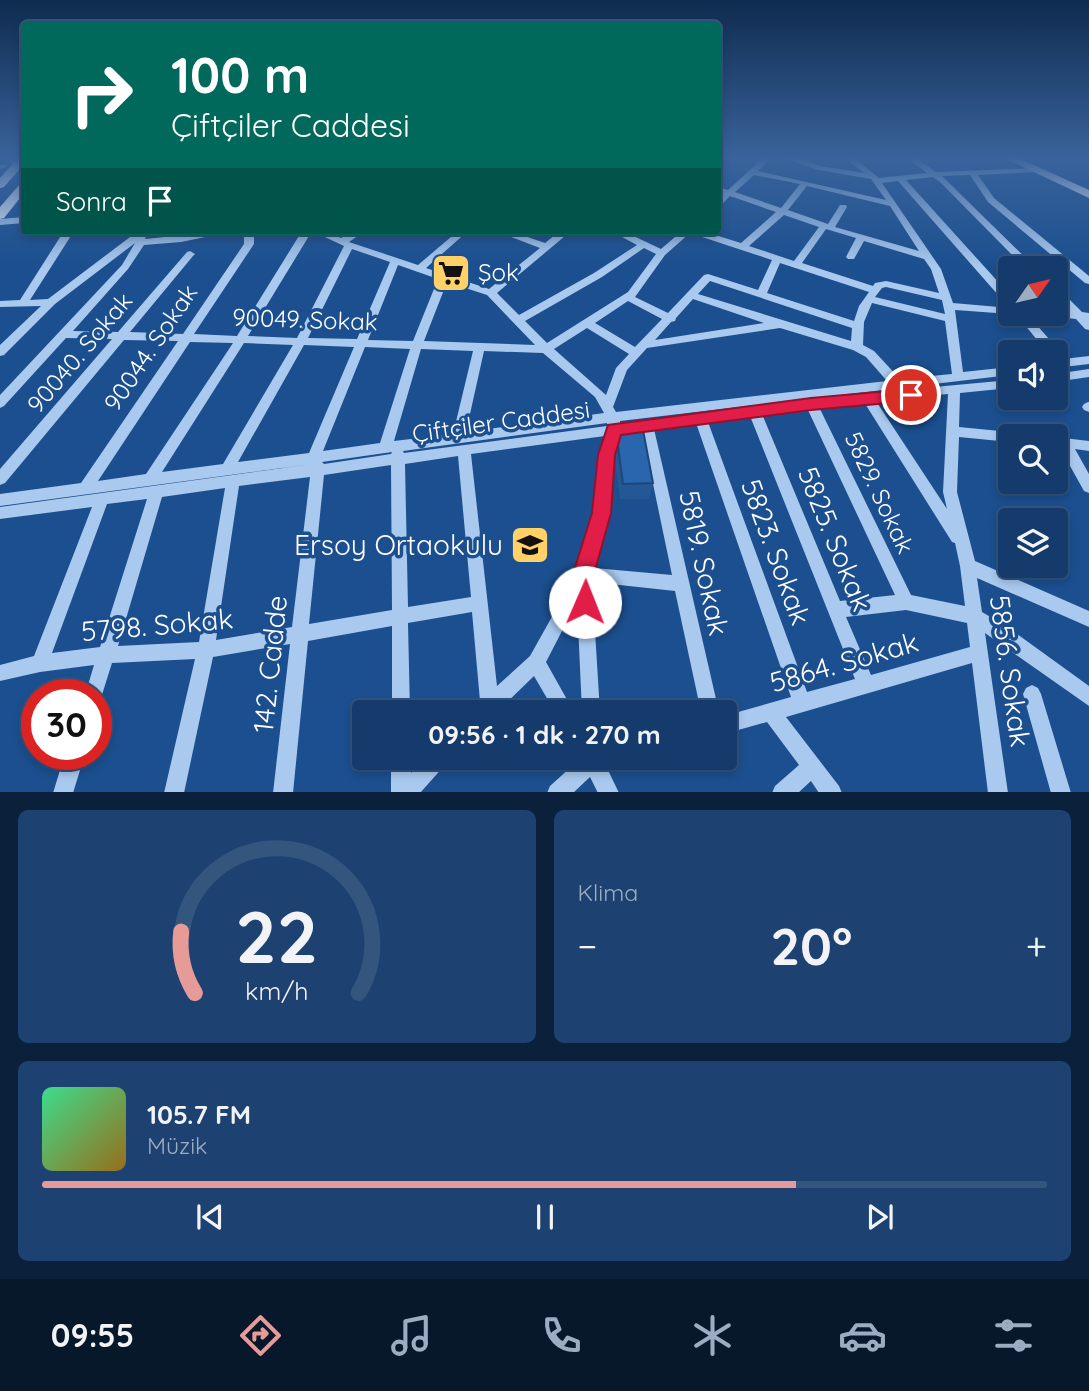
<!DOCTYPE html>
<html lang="tr">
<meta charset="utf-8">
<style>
body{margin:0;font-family:Quicksand,sans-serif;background:#1d4271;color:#f1f3f6;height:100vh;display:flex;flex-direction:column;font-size:26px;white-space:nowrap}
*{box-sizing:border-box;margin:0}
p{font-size:23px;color:#9dadc1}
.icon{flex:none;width:38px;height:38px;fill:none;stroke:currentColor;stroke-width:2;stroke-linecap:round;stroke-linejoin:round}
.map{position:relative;height:792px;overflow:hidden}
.details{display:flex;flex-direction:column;gap:18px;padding:18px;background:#0b203b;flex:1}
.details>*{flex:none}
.guide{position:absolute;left:21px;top:21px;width:700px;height:214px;border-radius:7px;box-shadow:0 4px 10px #0003,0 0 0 2px #33557e;background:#00695c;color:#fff;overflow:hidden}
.needle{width:46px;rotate:56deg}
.tools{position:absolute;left:998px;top:256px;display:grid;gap:14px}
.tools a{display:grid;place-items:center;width:70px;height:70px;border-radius:7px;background:#143b6b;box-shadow:0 4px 10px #0003,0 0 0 2px #33557e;font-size:35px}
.speed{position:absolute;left:21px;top:679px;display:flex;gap:14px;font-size:35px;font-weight:700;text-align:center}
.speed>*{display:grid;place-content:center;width:91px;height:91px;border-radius:50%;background:#143b6b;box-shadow:0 4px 10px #0003,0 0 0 2px #33557e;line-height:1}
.speed .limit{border:10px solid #d22;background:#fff;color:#111}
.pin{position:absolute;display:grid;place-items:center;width:60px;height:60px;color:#fff;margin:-30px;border:4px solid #fff;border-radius:50%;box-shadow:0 2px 7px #0007}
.me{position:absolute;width:77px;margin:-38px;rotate:1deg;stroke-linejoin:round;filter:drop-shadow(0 0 5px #0008)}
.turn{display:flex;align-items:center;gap:24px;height:147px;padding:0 35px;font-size:32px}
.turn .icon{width:91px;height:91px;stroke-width:2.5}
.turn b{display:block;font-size:49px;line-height:60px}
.then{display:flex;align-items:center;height:66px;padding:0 35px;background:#0003;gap:14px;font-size:26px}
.big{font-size:52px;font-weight:700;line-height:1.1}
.details .card{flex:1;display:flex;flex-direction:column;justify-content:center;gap:10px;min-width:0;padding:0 24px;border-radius:10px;background:#1d4271}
.details .dial{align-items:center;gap:0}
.dial svg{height:182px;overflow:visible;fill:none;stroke:#33557e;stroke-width:7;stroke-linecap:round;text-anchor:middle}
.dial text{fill:#f1f3f6;stroke:none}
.song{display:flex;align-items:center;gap:21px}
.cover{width:84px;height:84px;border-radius:10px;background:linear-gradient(135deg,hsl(150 70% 55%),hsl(40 70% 35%))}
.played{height:7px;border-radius:4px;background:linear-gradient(90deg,#e69b98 75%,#33557e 75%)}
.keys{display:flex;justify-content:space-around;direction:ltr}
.heat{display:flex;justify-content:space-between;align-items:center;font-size:38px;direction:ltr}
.details .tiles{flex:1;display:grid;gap:18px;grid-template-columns:1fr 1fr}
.card:last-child{grid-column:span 2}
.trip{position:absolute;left:352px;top:700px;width:385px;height:70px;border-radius:7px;background:#143b6b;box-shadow:0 4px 10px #0003,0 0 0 2px #33557e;font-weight:700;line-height:70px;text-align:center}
.dock{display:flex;height:112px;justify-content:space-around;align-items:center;background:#08182b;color:#9dadc1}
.dock .icon{width:49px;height:49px}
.dock .current{color:#e69b98}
.dock b{font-size:32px;color:#f1f3f6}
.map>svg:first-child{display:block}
</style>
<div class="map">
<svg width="1089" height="793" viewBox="0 0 1089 793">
<rect width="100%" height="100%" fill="#1b4f8f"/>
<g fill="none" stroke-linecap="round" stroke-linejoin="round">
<g fill="#a9c9ee" fill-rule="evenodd">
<path d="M764 157H772L758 171 886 200 871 179 819 170 779 157H791L820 166 864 173 844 157H853L879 178 927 173 906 157H915L936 172 1039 168V172H1036L978 175 994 198 1089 276V284L1085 283 988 202 970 175 942 176 1036 268H1025L941 183 933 177 906 180 1010 295V305L1006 304 898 181 882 183 941 269 953 303 1010 308V313H1014L1010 314 955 310 963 372 1010 367V375L815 398 1010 380V388L960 393 959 427 1010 432 1016 436H1010V442L959 437 957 492 975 561 1089 611V627L977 578 982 612 1006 626 1089 686V706L985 633 1008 793H988L972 663 786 717 839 786 842 793H819L811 781 798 793H772L775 786 799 765 767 722 724 734V716L791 697 696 423 654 429 719 712H701L675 591 592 582 600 712H582L577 602 546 662 574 712H555L534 676 497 712H473L476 706 480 701 472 612 408 623 410 712H392V626L308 641 293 793H273L290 644 213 657 184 793H164L195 659 112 663 100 701 96 703V695H85L94 665 40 672 0 681V665L34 656 92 507 0 519V507L312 464 0 506V494L81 483 178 341 124 340 5 483 0 485V469L112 339 66 338 4 406 0 408V395L122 265 135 243 55 304 4 355 0 356V345L41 306 0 307V301L20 300 64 231H74L30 300 48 299 138 231H148L145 239C172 237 198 231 225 231L220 234 181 242 144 245 128 269 73 331 118 332 187 252 190 251 195 254 193 256 130 332 183 334 244 244V231H254V244L194 334 237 336 302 231H324L341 238 354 231H365L349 242 418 265 458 231H468L426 268 489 289 540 248 496 231H510L545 243 560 231H571L497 293 519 315 594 273 637 245 611 231H623L661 249 682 231H702L741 243 776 212 730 196 721 205H718V199L723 194 718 192V187L728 190ZM754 175 800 184 781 208 735 192ZM807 186 890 206 919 251 835 227 847 207 846 205H840L828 224 788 210ZM784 215 819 227 794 261 749 246ZM826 229 856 238 846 257 848 259H854L864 241 924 259 931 269 939 293 886 281 875 283 873 286 802 263ZM312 231 344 246 297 338 248 336ZM690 233 772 260 758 290 708 274 704 275 668 313 635 297 665 255ZM644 248 656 254 628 292 547 343 525 321 602 277ZM352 249 390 262 357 339 308 338ZM780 263 869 292 859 306 854 321 767 293ZM398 265 438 279 413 341 368 340ZM710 281 852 328 851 341 698 294ZM447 282 487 295 535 345 424 341ZM886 287 942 300 945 314 875 297 882 288ZM693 299 764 323 655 340 671 322 675 321 676 318ZM628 301 662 319 635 347 595 323ZM872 303 945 321 952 374 900 379 874 351 863 345 864 322ZM587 328 629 354 616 368 606 395 554 349ZM780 328 853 350 866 357 887 381 616 412 613 407 627 370 647 348ZM190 342 233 343 146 474 98 481ZM244 343 293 345 223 464 162 472ZM304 345 354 347 309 453 238 462ZM365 347 410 349 380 443 323 451ZM421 349 473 351 453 434 394 441ZM484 351 543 353 595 397 604 413 466 432ZM948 394 943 492 947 509 876 401ZM806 399 620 424V421ZM864 402 952 542 955 543 960 566 965 606 911 595 819 407ZM807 408 895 595 840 601 762 414ZM750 416 855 679 807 692 708 422ZM607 423V426L404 453 403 451ZM642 431 672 575 594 568 609 513 613 455 619 434ZM605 436 599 455 595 513 577 572 530 656 497 686 471 454ZM392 452 391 454 324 464 322 462ZM458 456 471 597 408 607 405 464ZM391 465 392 610 309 624 324 475ZM310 477 292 627 216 640 239 486ZM225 488 199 642 118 646 162 497ZM147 499 100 647 52 653 107 504ZM906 610 967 623 970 647 871 675 846 617Z"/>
<polygon points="0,165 6,165 7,167 0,169"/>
<polygon points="24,217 24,223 0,225 0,219"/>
<polygon points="1055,288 1059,289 1082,312 1089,313 1089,330 1085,329 1076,319 1036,315 1035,313 1055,313 1055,311 1069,311 1055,297"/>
<polygon points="1015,313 1026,313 1058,349 1060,352 1058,355 1055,356 1055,352 1047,352"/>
<polygon points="1089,356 1089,364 1055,368 1055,360"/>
<polygon points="1089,369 1089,377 1055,382 1055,374"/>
<polygon points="1088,402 1089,402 1089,412 1084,410 1082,407 1084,404"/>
<polygon points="1055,437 1089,441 1089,451 1075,449 1089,474 1089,493 1084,491 1060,448 1055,447"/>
<polygon points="1032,685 1038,688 1041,694 1071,793 1051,793 1023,694 1026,688"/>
<polygon points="65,754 85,754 73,793 53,793"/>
<polygon points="391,758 411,758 411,773 425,758 448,758 445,765 420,793 391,793"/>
<polygon points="581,758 619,758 616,765 607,768 619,793 598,793 590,777 573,793 547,793 550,786"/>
</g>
<g fill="#f0f6ff" fill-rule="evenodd">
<polygon points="19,157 24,157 24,164 4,187 0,188 0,178"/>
<polygon points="1002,157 1016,157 1089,190 1089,198"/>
<polygon points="24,182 24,193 4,218 0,219 0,207 20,184"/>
</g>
</g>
<polygon fill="#245895" points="616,431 653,483 649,499 620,499 613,447"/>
<polygon fill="#2a66ad" stroke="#1d4779" stroke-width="2" points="643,430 653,483 623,484 616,431"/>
<linearGradient id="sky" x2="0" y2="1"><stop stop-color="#0f2b4f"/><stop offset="0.59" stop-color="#39639b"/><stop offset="1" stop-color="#39639b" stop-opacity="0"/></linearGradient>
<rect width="1089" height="268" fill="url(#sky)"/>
<polygon fill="#e11d48" stroke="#92132f" stroke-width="2" points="911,389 919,395 911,401 811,410 621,435 615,455 611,513 594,574 596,602 592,609 585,612 578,609 574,602 573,574 592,513 598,455 608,425 811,398"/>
<defs>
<g id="supermarket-square" transform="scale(2.0125)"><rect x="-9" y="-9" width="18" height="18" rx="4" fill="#ffd166" stroke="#1b4f8f"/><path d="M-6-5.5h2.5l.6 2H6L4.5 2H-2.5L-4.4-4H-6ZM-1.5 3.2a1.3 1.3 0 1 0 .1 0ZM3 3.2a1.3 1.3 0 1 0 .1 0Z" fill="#111"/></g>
<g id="school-square" transform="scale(2.0125)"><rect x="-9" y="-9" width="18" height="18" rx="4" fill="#ffd166" stroke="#1b4f8f"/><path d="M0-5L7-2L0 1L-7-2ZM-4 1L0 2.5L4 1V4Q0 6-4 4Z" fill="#111"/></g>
</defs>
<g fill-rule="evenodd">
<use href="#supermarket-square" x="451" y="273"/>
<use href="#school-square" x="530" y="545"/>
</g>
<g text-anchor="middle" stroke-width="7" stroke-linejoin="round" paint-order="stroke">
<g font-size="24" fill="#fff" stroke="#1b4f8f" text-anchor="start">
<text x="478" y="281">Şok</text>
</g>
<g font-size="24" fill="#fff" stroke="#1b4f8f">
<text transform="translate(305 320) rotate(2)" y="8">90049. Sokak</text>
<text transform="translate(151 348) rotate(-56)" y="8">90044. Sokak</text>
<text transform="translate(80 353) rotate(-50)" y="8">90040. Sokak</text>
<text transform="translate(501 422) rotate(-8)" y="8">Çiftçiler Caddesi</text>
<text transform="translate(879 493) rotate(65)" y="8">5829. Sokak</text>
</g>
<g font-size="28" fill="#fff" stroke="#1b4f8f">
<text transform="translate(835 539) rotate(68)" y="10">5825. Sokak</text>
<text transform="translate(776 552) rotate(70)" y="10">5823. Sokak</text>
<text transform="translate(704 563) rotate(78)" y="10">5819. Sokak</text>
<text transform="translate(157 625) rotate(-5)" y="10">5798. Sokak</text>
<text transform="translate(844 662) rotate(-16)" y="10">5864. Sokak</text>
<text transform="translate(270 664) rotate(-84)" y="10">142. Cadde</text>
<text transform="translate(1010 671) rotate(82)" y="10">5856. Sokak</text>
</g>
<g font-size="28" fill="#fff" stroke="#1b4f8f" text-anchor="end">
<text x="503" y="555">Ersoy Ortaokulu</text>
</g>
</g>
</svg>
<div class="tools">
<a><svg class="needle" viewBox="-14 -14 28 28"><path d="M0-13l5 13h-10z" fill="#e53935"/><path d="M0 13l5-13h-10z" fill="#9dadc1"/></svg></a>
<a><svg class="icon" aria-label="sound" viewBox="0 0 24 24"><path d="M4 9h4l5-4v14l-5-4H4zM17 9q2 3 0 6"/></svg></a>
<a><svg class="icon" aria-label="search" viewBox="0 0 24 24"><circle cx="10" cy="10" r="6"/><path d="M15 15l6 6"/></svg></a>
<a><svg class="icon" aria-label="layers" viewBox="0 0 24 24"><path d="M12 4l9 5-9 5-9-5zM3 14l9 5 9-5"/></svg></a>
</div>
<div class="speed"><div class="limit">30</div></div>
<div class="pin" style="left:911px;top:395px;background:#d93025"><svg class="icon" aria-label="arrive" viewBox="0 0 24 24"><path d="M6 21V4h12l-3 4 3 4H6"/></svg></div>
<svg class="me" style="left:585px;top:602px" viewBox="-20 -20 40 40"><circle r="19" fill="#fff"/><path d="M0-13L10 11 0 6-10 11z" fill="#e11d48"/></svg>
<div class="trip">09:56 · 1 dk · 270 m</div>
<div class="guide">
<div class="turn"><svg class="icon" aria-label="right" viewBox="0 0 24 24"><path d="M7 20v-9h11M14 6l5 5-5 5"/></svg><div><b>100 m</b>Çiftçiler Caddesi</div></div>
<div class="then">Sonra<svg class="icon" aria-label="arrive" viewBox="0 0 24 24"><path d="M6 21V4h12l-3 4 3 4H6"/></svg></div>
</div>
</div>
<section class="details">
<div class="tiles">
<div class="card dial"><svg viewBox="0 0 100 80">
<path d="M14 69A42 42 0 1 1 86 69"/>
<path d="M14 69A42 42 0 0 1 8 42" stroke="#e69b98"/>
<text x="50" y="56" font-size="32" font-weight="700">22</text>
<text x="50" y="72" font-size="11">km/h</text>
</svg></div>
<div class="card"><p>Klima</p>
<div class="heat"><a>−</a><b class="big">20°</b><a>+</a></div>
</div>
<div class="card">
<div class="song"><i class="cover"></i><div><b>105.7 FM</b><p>Müzik</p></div></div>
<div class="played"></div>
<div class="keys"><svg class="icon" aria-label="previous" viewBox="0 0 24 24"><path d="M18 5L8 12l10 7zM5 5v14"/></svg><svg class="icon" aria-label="pause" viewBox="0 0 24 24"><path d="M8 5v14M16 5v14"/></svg><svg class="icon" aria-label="next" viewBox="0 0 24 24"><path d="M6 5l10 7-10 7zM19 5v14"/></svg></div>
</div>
</div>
</section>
<nav class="dock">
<b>09:55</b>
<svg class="icon current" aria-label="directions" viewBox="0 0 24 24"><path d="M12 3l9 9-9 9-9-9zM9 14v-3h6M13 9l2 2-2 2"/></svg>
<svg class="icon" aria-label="music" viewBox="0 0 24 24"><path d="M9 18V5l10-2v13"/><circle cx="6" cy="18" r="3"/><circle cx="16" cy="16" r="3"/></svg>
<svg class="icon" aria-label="phone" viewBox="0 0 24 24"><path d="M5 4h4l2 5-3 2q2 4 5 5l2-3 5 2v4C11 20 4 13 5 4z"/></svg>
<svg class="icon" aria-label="climate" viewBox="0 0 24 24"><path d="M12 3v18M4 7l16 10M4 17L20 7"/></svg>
<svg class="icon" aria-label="car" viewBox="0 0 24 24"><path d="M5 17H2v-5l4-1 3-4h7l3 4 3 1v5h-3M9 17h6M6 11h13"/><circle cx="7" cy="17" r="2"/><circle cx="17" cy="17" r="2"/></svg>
<svg class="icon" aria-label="filters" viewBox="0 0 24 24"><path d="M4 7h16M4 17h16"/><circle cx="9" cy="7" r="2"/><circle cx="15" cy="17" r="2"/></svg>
</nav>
